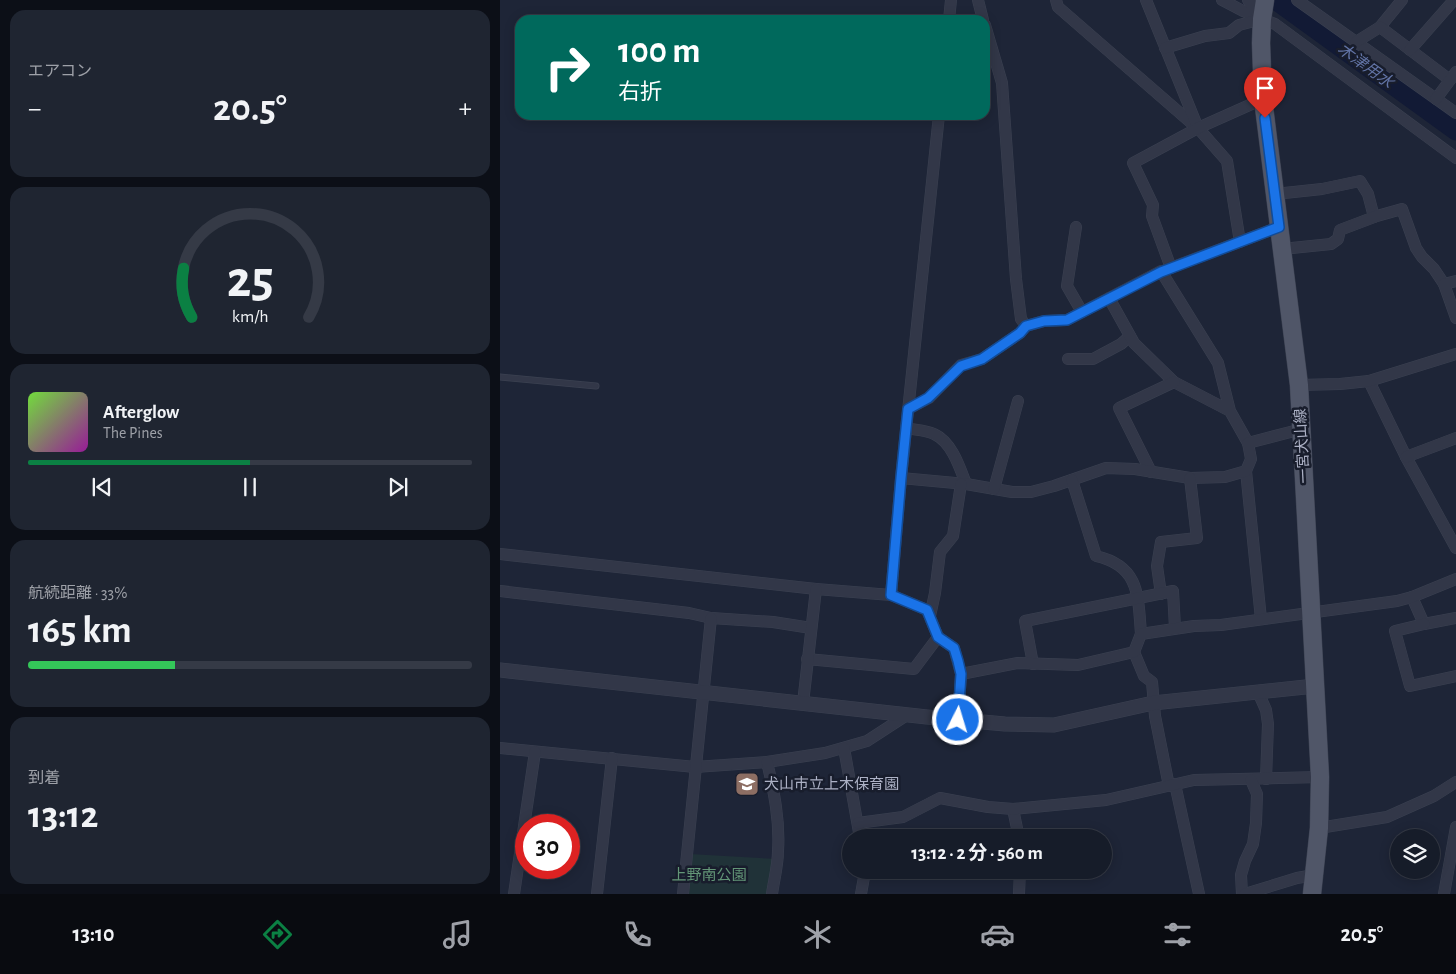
<!DOCTYPE html>
<html lang="ja">
<meta charset="utf-8">
<style>
body{margin:0;font-family:"Alegreya Sans","Noto Sans JP",sans-serif;background:#1f2531;color:#f1f3f6;height:100vh;display:flex;flex-direction:column;font-size:19px;white-space:nowrap}
*{box-sizing:border-box;margin:0}
p{font-size:16px;color:#9ea1a8}
.icon{flex:none;width:28px;height:28px;fill:none;stroke:currentColor;stroke-width:2;stroke-linecap:round;stroke-linejoin:round}
.map{position:relative;flex:1;overflow:hidden}
.drawer{display:flex;flex-direction:column;gap:10px;padding:10px;background:#0c0f17;width:500px}
.drawer>*{flex:none}
.guide{position:absolute;left:15px;top:15px;width:475px;height:105px;border-radius:15px;box-shadow:0 2px 12px #0003,0 0 0 1px #353a46;background:#00695c;color:#fff;overflow:hidden}
.tools{position:absolute;left:890px;top:829px;display:grid;gap:10px}
.tools a{display:grid;place-items:center;width:50px;height:50px;border-radius:50%;background:#161c29;box-shadow:0 2px 12px #0003,0 0 0 1px #353a46;font-size:25px}
.speed{position:absolute;left:15px;top:814px;display:flex;gap:10px;font-size:25px;font-weight:700;text-align:center}
.speed>*{display:grid;place-content:center;width:65px;height:65px;border-radius:50%;background:#161c29;box-shadow:0 2px 12px #0003,0 0 0 1px #353a46;line-height:1}
.speed .limit{border:8px solid #d22;background:#fff;color:#111}
.pin{position:absolute;display:grid;place-items:center;width:42px;height:42px;color:#fff;margin:-51px -21px;border-radius:50% 50% 50% 0;rotate:-45deg;box-shadow:0 0 5px #0007}
.pin .icon{rotate:45deg}
.me{position:absolute;width:55px;margin:-28px;rotate:5deg;stroke-linejoin:round;filter:drop-shadow(0 0 4px #0008)}
.turn{display:flex;align-items:center;gap:18px;height:105px;padding:0 20px;font-size:22px}
.turn .icon{width:65px;height:65px;stroke-width:2.5}
.turn b{display:block;font-size:35px;line-height:42px}
.big{font-size:38px;font-weight:700;line-height:1.1}
.drawer .card{flex:1;display:flex;flex-direction:column;justify-content:center;gap:8px;min-width:0;padding:0 18px;border-radius:15px;background:#1f2531}
.drawer .dial{align-items:center;gap:0}
.dial svg{height:130px;overflow:visible;fill:none;stroke:#353a46;stroke-width:7;stroke-linecap:round;text-anchor:middle}
.dial text{fill:#f1f3f6;stroke:none}
.song{display:flex;align-items:center;gap:15px}
.cover{width:60px;height:60px;border-radius:8px;background:linear-gradient(135deg,hsl(100 70% 55%),hsl(300 70% 35%))}
.played{height:5px;border-radius:2px;background:linear-gradient(90deg,#0b8043 50%,#353a46 50%)}
.keys{display:flex;justify-content:space-around;direction:ltr}
.heat{display:flex;justify-content:space-between;align-items:center;font-size:28px;direction:ltr}
.charge{height:8px;border-radius:4px;background:linear-gradient(90deg,#34c759 33%,#353a46 0)}
.trip{position:absolute;left:342px;top:829px;width:270px;height:50px;border-radius:25px;background:#161c29;box-shadow:0 2px 12px #0003,0 0 0 1px #353a46;font-weight:700;line-height:50px;text-align:center}
.tab-bar{display:flex;height:80px;justify-content:space-around;align-items:center;background:#090b10;color:#9ea1a8}
.tab-bar .icon{width:35px;height:35px}
.tab-bar .active{color:#0b8043}
.tab-bar b{font-size:22px;color:#f1f3f6}
main{display:flex;flex:1;min-height:0}
.map>svg:first-child{display:block}
</style>
<main>
<section class="drawer">
<div class="card"><p>エアコン</p>
<div class="heat"><a>−</a><b class="big">20.5°</b><a>+</a></div>
</div>
<div class="card dial"><svg viewBox="0 0 100 80">
<path d="M14 69A42 42 0 1 1 86 69"/>
<path d="M14 69A42 42 0 0 1 9 39" stroke="#0b8043"/>
<text x="50" y="56" font-size="32" font-weight="700">25</text>
<text x="50" y="72" font-size="11">km/h</text>
</svg></div>
<div class="card">
<div class="song"><i class="cover"></i><div><b>Afterglow</b><p>The Pines</p></div></div>
<div class="played"></div>
<div class="keys"><svg class="icon" aria-label="previous" viewBox="0 0 24 24"><path d="M18 5L8 12l10 7zM5 5v14"/></svg><svg class="icon" aria-label="pause" viewBox="0 0 24 24"><path d="M8 5v14M16 5v14"/></svg><svg class="icon" aria-label="next" viewBox="0 0 24 24"><path d="M6 5l10 7-10 7zM19 5v14"/></svg></div>
</div>
<div class="card"><p>航続距離 · 33%</p><b class="big">165 km</b><div class="charge"></div></div>
<div class="card"><p>到着</p><b class="big">13:12</b></div>
</section>
<div class="map">
<svg width="956" height="894" viewBox="0 0 956 894">
<rect width="100%" height="100%" fill="#1e2537"/>
<polygon fill="#203238" points="190,854 276,859 267,894 188,894"/>
<g fill="none" stroke-linecap="round" stroke-linejoin="round">
<polyline stroke="#121a35" stroke-width="19" points="775,0 956,131"/>
<g stroke="#3b4151" stroke-width="7">
<polyline id="service" points="0,377 96,386"/>
</g>
<g stroke="#3b4151" stroke-width="12">
<g id="minor">
<polyline points="478,0 483,20"/>
<polyline points="556,0 558,7 696,127"/>
<polyline points="646,0 698,128 727,161 740,242"/>
<polyline points="722,0 743,11 775,24 956,158"/>
<polyline points="748,0 761,18"/>
<polyline points="797,0 956,113"/>
<polyline points="449,20 451,0"/>
<polyline points="485,25 502,83 516,279 521,319 526,326"/>
<polyline points="880,27 902,0"/>
<polyline points="856,42 880,27 950,80"/>
<polyline points="665,48 705,36 729,33 739,25 762,19"/>
<polyline points="910,50 954,0"/>
<polyline points="936,99 956,72"/>
<polyline points="775,194 822,189 860,181 868,194 874,217"/>
<polyline points="576,227 567,286 582,312"/>
<polyline points="782,249 831,244 838,239 840,230 877,216 902,209 916,248 922,257 934,269 944,284"/>
<polyline points="671,268 652,216 653,205 633,163 698,128 763,99"/>
<polyline points="665,270 779,227"/>
<polyline points="956,281 944,284 956,318"/>
<polyline points="568,359 593,359 621,344 630,336"/>
<polyline points="869,381 906,457 956,548"/>
<polyline points="799,385 840,384 869,381 956,354"/>
<polyline points="408,409 429,398 461,365 482,359 520,333 526,326 544,321 567,320 609,298"/>
<polyline points="730,411 718,363 661,271 609,298 634,343 674,382 730,411 748,443"/>
<path d="M406 428C415 430 426 430 434 434 452 442 460 468 466 484"/>
<polyline points="906,457 956,438"/>
<polyline points="746,471 761,619"/>
<polyline points="651,472 619,408 674,382"/>
<polyline points="401,478 466,484 512,492 531,492 554,486 606,468 635,469 690,478 725,477 746,471 751,459 748,443 802,429"/>
<path d="M572 480 596 556C640 566 638 596 641 634"/>
<polyline points="494,489 518,401"/>
<polyline points="0,554 316,589 391,595 427,610 438,637 454,648 461,674 458,720"/>
<polyline points="0,591 189,613 211,618 273,622 311,628"/>
<polyline points="661,594 657,566 661,542 697,538 690,478"/>
<polyline points="391,595 401,478 439,115"/>
<polyline points="912,597 924,624 956,618"/>
<polyline points="430,616 435,593 440,552 453,536 461,484"/>
<polyline points="924,624 895,631 910,686 956,676"/>
<polyline points="634,652 644,676 652,682 655,716 669,786"/>
<polyline points="307,659 414,669 438,637"/>
<polyline points="533,664 525,621 673,591 675,628"/>
<polyline points="461,674 518,663 578,665 634,652 641,634 694,626 721,625 897,601 912,597 956,579"/>
<polyline points="758,692 766,710 768,724 766,779"/>
<polyline points="303,703 316,589"/>
<polyline points="0,748 195,767 267,762 325,753 367,741 407,715"/>
<polyline points="344,748 360,838"/>
<path d="M267 762C274 791 280 821 278 851 278 865 274 880 272 894"/>
<polyline points="675,784 699,894"/>
<polyline points="513,809 519,838"/>
<polyline points="358,823 403,817 440,798 488,807 513,809 606,800 694,780 820,777"/>
<polyline points="819,828 887,817 934,796 956,782"/>
<polyline points="14,894 35,752"/>
<polyline points="97,894 112,758"/>
<polyline points="183,894 211,618"/>
<polyline points="361,894 364,877 364,870"/>
<polyline points="519,894 520,870"/>
<polyline points="742,894 741,875 745,861 753,844 756,823 757,794 751,780"/>
<polyline points="745,894 797,878 814,875"/>
<polyline points="944,894 956,827"/>
</g>
</g>
<g stroke="#3b4151" stroke-width="15">
<polyline id="tertiary" points="0,670 427,717 505,724 554,725 653,703 815,686"/>
</g>
<g stroke="#3b4151" stroke-width="19">
<polyline id="primary" points="765,0 762,19 761,43 763,99 799,385 820,777 819,828 812,894"/>
</g>
<use href="#service" stroke="#323748" stroke-width="5.5"/>
<use href="#minor" stroke="#323748" stroke-width="11"/>
<use href="#tertiary" stroke="#323748" stroke-width="14"/>
<use href="#primary" stroke="#505668" stroke-width="18"/>
</g>
<g fill="none" stroke-linecap="round" stroke-linejoin="round">
<g stroke="#114b97" stroke-width="12">
<polyline id="route" points="458,720 461,674 458,661 454,648 438,637 427,610 391,595 401,478 408,409 428,398 461,366 482,359 520,333 526,326 544,321 567,320 661,272 779,227 765,118"/>
</g>
<use href="#route" stroke="#1a73e8" stroke-width="9"/>
</g>
<defs>
<g id="school-square" transform="scale(1.25)"><rect x="-9" y="-9" width="18" height="18" rx="4" fill="#8d6e63" stroke="#181d2c"/><path d="M0-5L7-2L0 1L-7-2ZM-4 1L0 2.5L4 1V4Q0 6-4 4Z" fill="#fff"/></g>
</defs>
<g fill-rule="evenodd">
<use href="#school-square" x="247" y="784"/>
</g>
<g text-anchor="middle" stroke-width="5" stroke-linejoin="round" paint-order="stroke">
<g font-size="15" fill="#acb1c5" stroke="#181d2c">
<text transform="translate(802 446) rotate(-93)" y="5">一宮犬山線</text>
</g>
<g font-size="15" fill="#acb1c5" stroke="#181d2c" text-anchor="start">
<text x="264" y="789">犬山市立上木保育園</text>
</g>
<g font-size="15" fill="#639677" stroke="#181d2c">
<text x="209" y="880">上野南公園</text>
</g>
<g font-size="16" font-style="italic" fill="#6274a6" stroke="#181d2c">
<text transform="translate(866 65) rotate(36)" y="6">木津用水</text>
</g>
</g>
</svg>
<div class="tools">
<a><svg class="icon" aria-label="layers" viewBox="0 0 24 24"><path d="M12 4l9 5-9 5-9-5zM3 14l9 5 9-5"/></svg></a>
</div>
<div class="speed"><div class="limit">30</div></div>
<div class="pin" style="left:765px;top:118px;background:#d93025"><svg class="icon" aria-label="arrive" viewBox="0 0 24 24"><path d="M6 21V4h12l-3 4 3 4H6"/></svg></div>
<svg class="me" style="left:458px;top:720px" viewBox="-20 -20 40 40"><circle r="17" fill="#1a73e8" stroke="#fff" stroke-width="3"/><path d="M0-11L8 9 0 5-8 9z" fill="#fff"/></svg>
<div class="trip">13:12 · 2 分 · 560 m</div>
<div class="guide">
<div class="turn"><svg class="icon" aria-label="right" viewBox="0 0 24 24"><path d="M7 20v-9h11M14 6l5 5-5 5"/></svg><div><b>100 m</b>右折</div></div>
</div>
</div>
</main>
<nav class="tab-bar">
<b>13:10</b>
<svg class="icon active" aria-label="directions" viewBox="0 0 24 24"><path d="M12 3l9 9-9 9-9-9zM9 14v-3h6M13 9l2 2-2 2"/></svg>
<svg class="icon" aria-label="music" viewBox="0 0 24 24"><path d="M9 18V5l10-2v13"/><circle cx="6" cy="18" r="3"/><circle cx="16" cy="16" r="3"/></svg>
<svg class="icon" aria-label="phone" viewBox="0 0 24 24"><path d="M5 4h4l2 5-3 2q2 4 5 5l2-3 5 2v4C11 20 4 13 5 4z"/></svg>
<svg class="icon" aria-label="climate" viewBox="0 0 24 24"><path d="M12 3v18M4 7l16 10M4 17L20 7"/></svg>
<svg class="icon" aria-label="car" viewBox="0 0 24 24"><path d="M5 17H2v-5l4-1 3-4h7l3 4 3 1v5h-3M9 17h6M6 11h13"/><circle cx="7" cy="17" r="2"/><circle cx="17" cy="17" r="2"/></svg>
<svg class="icon" aria-label="filters" viewBox="0 0 24 24"><path d="M4 7h16M4 17h16"/><circle cx="9" cy="7" r="2"/><circle cx="15" cy="17" r="2"/></svg>
<b>20.5°</b>
</nav>
